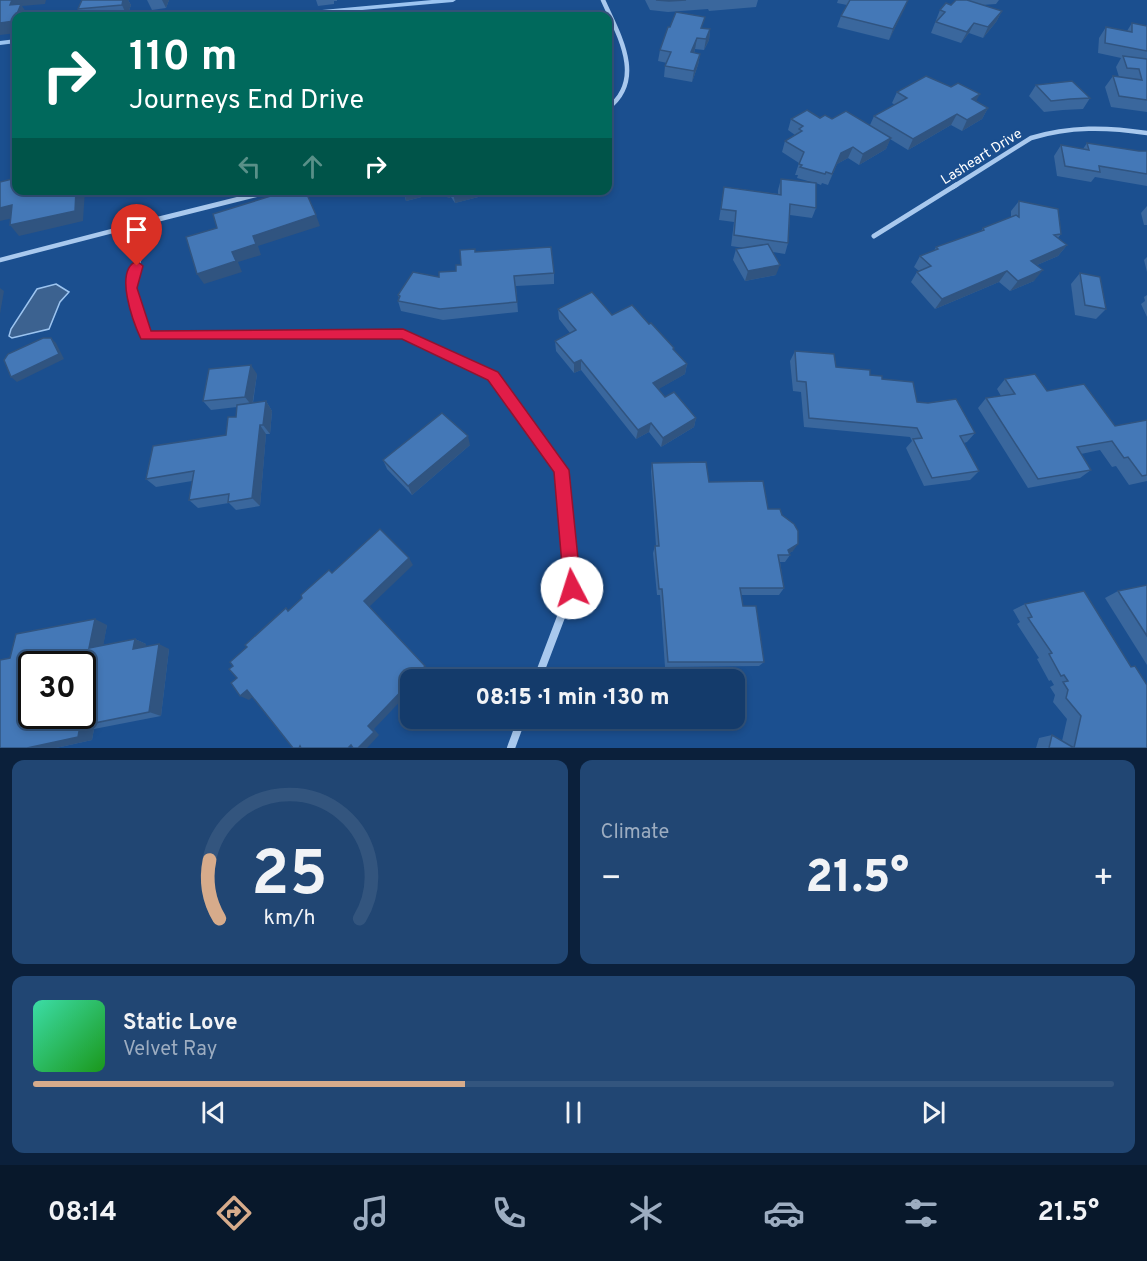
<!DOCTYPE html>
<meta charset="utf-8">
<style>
body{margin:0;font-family:Overpass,sans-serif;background:#214673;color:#f1f3f6;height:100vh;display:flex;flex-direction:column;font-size:22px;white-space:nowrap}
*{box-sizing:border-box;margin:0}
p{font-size:20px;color:#9dadc1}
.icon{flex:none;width:33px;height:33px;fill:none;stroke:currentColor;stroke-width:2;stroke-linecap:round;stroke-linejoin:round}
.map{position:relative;height:748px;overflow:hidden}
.sheet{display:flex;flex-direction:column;gap:12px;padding:12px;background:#0b203b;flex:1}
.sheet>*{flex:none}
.banner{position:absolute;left:12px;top:12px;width:600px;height:183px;border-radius:12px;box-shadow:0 3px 9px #0003,0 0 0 2px #33557e;background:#00695c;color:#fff;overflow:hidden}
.speed{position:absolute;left:18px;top:651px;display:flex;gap:12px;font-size:30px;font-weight:700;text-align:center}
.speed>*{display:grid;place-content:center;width:78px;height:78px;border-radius:50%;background:#143b6b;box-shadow:0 3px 9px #0003,0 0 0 2px #33557e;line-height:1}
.speed .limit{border:3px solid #111;border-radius:9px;background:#fff;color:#111}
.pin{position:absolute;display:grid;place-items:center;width:51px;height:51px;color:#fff;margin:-62px -26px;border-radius:50% 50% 50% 0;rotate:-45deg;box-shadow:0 0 6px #0007}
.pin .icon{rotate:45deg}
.me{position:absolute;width:66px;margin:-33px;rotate:355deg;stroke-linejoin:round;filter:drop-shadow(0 0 4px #0008)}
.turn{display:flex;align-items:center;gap:21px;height:126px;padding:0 18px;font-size:27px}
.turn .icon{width:78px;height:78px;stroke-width:2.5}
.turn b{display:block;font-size:42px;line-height:51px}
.lanes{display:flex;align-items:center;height:57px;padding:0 18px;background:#0003;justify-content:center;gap:30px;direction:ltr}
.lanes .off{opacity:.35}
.big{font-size:45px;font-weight:800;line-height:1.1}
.sheet .widget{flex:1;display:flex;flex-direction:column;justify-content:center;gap:9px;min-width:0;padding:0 21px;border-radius:12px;background:#214673}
.sheet .dial{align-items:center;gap:0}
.dial svg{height:156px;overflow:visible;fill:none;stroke:#33557e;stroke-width:7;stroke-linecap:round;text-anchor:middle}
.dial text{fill:#f1f3f6;stroke:none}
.song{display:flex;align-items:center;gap:18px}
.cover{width:72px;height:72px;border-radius:9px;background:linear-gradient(135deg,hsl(160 70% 55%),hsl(120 70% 35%))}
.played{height:6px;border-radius:3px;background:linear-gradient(90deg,#d6ab8b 40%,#33557e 40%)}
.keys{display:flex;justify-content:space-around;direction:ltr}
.heat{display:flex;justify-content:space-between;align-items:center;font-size:33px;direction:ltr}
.sheet .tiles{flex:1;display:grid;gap:12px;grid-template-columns:1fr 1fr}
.widget:last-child{grid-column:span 2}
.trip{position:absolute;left:400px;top:669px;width:345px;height:60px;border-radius:12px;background:#143b6b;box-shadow:0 3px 9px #0003,0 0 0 2px #33557e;font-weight:800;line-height:60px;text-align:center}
.tabs{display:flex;height:96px;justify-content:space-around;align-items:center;background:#08182b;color:#9dadc1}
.tabs .icon{width:42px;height:42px}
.tabs .active{color:#d6ab8b}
.tabs b{font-size:27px;color:#f1f3f6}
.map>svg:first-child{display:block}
</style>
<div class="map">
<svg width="1147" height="748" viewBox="0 0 1147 748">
<rect width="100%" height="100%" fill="#1b4f8f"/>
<polygon fill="#3c6290" stroke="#9cc4f0" stroke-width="1.5" points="56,284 69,292 60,302 49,329 12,338 9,336 11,329 37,289"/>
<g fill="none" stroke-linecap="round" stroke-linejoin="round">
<g fill="#9cc4f0" fill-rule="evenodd">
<polygon points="432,0 456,0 453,2 294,16 275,16 278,14"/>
<polygon points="16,39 16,43 0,45 0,41"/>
</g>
<polyline stroke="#a9c9ee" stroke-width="3" points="393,16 430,16"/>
<polyline stroke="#a9c9ee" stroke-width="4.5" points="0,260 151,221"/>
<g stroke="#a9c9ee" stroke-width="4.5">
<path d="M603 0C618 34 646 79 608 108"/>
<path d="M953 187 1031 138C1070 126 1107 127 1147 133"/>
</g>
<g stroke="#a9c9ee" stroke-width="5">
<polyline points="275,190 151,221 130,288 146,336 403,334 493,376 533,430"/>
<polyline points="874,236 956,185"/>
</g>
<g stroke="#a9c9ee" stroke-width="8">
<polyline points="532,429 562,470 572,588 537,680"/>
<polyline points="511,748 522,718"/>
</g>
</g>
<g fill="#3a679d">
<polygon points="82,0 128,0 131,5 127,16 82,16 78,9"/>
<polygon points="147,0 169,0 166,8 152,10"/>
<polygon points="316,0 337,0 337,1 334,1 334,4 318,6"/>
<polygon points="645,0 758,0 756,7 709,11 708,9 668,12 650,10"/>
<polygon points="838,0 908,0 889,40 837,27 841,16 847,5 837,3"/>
<polygon points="956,0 999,0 996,4 982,5 1002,11 996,22 983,38 969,33 961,43 931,33 940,10 951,5"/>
<polygon points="1132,23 1147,26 1147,112 1111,107 1105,87 1113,76 1119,77 1116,67 1121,58 1098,53 1099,38 1106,27 1127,31"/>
<polygon points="670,27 703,28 710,29 709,40 704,50 695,49 694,53 700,54 698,65 692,82 664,77 665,66 667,63 658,61 660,50"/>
<polygon points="1036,85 1090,98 1083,109 1063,110 1044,112 1029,96"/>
<polygon points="897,92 976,101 988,108 982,119 962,131 951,125 908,150 890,139 886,149 859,165 848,158 837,164 828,185 822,183 821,185 816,183 816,208 812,218 790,215 788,243 785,254 773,252 776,275 745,281 733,260 736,249 744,248 731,246 734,222 719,220 724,187 778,194 778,190 781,179 815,183 797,178 798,175 795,175 799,163 782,152 785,141 795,135 788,130 791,119 820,118 870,125 874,116 895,105 892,103"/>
<polygon points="1087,143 1139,151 1147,151 1147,186 1095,177 1091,182 1057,176 1054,156 1061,145 1083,149"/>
<polygon points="403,190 488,190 488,191 486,192 486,195 455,203 451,197 448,198 445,191 406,201"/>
<polygon points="1019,201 1061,234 1058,238 1067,245 1058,256 1037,265 1034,281 1010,291 999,282 935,309 911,282 917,272 919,271 914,267 920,256 934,251 936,247 981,231 983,228 1011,217 1011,211"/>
<polygon points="1147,206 1147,225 1144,225 1141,213"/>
<polygon points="476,252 554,273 554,284 516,286 518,312 443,320 401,311 398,301 399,298 398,295 456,271 461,265"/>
<polygon points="1147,257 1147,272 1144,260"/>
<polygon points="1080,273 1106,309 1096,319 1075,315 1071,284"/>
<polygon points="1147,295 1147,317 1141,304 1145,301 1144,297"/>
<polygon points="558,309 612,315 674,350 687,364 685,374 658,389 665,397 696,418 694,427 661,447 649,432 636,439 581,370 574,373 556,351 555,341 570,333 559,319"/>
<polygon points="795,351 836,367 870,375 882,379 917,402 975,433 967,442 964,443 979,471 970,480 924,486 906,448 912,441 910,437 804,427 801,392 793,391 790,361"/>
<polygon points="257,374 253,403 266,401 272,411 270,434 266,434 260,506 236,510 229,503 198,508 189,500 192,481 156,487 146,479 226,435 236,417 237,407 211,410 203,401"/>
<polygon points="1005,379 1047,391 1115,426 1147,420 1147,481 1129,485 1116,466 1112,467 1100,450 1081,454 1091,470 1080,478 1028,488 978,408 986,398 1001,396 997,389"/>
<polygon points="470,445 412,495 387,469 383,460"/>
<polygon points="652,463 709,482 782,515 793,551 789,553 790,555 785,562 780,562 784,588 779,595 741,595 743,606 764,662 759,666 665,667 660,595 657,595 653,553 655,546 656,546 651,471"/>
<polygon points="1147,585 1147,665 1105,598 1118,591"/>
<polygon points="1025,604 1147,748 1036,748 1039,738 1052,735 1062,741 1067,719 1053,702 1055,695 1050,687 1054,685 1051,680 1049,681 1037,659 1039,658 1017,624 1020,622 1013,610"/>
<polygon points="107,625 103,645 135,639 146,644 145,646 169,649 161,716 94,729 92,740 56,748 0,748 10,658"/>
</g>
<g fill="#305480">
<polygon points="12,0 46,0 45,4 22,6 28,15 27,16 16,16 16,33 0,35 0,23"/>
<polygon points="123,0 128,0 131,5 127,16 122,5"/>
<polygon points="162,0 169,0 166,8"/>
<polygon points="908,0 905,8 889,40 893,29"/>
<polygon points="1002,11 996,22 983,38 988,27"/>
<polygon points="974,23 969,33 961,43 967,32"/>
<polygon points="710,29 709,40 704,50 706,39"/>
<polygon points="697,38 695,49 690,63 691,52"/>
<polygon points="700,54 698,65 692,82 694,71"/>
<polygon points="980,94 974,105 972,99"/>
<polygon points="988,108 982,119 962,131 967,120"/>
<polygon points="957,114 951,125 908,150 913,139"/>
<polygon points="891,138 886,149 859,165 863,154"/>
<polygon points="853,147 848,158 837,164 828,185 841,153"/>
<polygon points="76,190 85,190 83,221 19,236 10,225"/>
<polygon points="404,190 445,190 445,191 406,201"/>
<polygon points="447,190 450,190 451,197 448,198"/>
<polygon points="459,190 488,190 488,191 486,192 486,195 455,203 453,192"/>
<polygon points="12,205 22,216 0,221 0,208"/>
<polygon points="316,215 320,226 258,246 261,255 238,262 242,272 204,284 197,274 232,252 253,236"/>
<polygon points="1067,245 1058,256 1023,271 1031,261"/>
<polygon points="780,265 776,275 745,281 748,271"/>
<polygon points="1043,270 1034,281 1010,291 1018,281"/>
<polygon points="1007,271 999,282 935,309 942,299"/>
<polygon points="0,288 4,291 0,314"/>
<polygon points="51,338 56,343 64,359 17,382 11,377"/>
<polygon points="581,360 581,370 574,373 574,363"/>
<polygon points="687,364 685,374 652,393 653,383"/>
<polygon points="251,365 257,374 252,406 245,397"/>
<polygon points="266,401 272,411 270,434 263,425"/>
<polygon points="696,418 694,427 661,447 663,438"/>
<polygon points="651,423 649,432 636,439 638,430"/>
<polygon points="260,425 266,434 260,506 252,498"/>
<polygon points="468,436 470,445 412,495 408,486"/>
<polygon points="798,544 793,551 786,555 788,550"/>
<polygon points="409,558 413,565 369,607 364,601"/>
<polygon points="95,619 107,625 102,653 89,648"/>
<polygon points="135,639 146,644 144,654 133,649"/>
<polygon points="159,644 169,649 161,716 149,712"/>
<polygon points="425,666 429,671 421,680 413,680"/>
<polygon points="411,681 411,690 374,729 379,735 367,748 358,748 368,726"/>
<polygon points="247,690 256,694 249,700 240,696"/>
<polygon points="80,726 94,729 92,740 56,748 27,748"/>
</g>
<g fill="#4478b7" stroke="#305480" stroke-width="1.5" fill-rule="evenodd">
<polygon points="0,0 12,0 10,5 21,4 14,21 0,23"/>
<polygon points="82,0 123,0 122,5 78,9"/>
<polygon points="656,0 686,0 669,1"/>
<polygon points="850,0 908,0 893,29 841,16"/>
<polygon points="956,0 967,0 1002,11 988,27 974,23 967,32 936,22 945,12 940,10 946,3 951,5"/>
<polygon points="676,12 705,17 701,28 710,29 706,39 697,38 691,52 700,54 694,71 665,66 671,52 660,50 668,27 670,27"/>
<polygon points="545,14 547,16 530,16"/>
<polygon points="1132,23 1147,26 1147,51 1105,43 1106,27 1132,32"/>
<polygon points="1123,56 1147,59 1147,100 1119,96 1113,76 1142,80 1139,69 1127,68"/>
<polygon points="926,76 951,87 958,83 980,94 972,99 988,108 967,120 957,114 913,139 874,116 907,98 897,92"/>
<polygon points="1072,81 1090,98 1070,99 1051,101 1036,85"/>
<polygon points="807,110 820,118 825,115 832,119 846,111 891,138 863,154 853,147 841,153 832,174 826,172 825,174 800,167 802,165 799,164 804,152 785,141 802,131 799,129 803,126 791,119"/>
<polygon points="1087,143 1139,151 1147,151 1147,174 1099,166 1100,172 1065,166 1061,145 1089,150"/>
<polygon points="16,178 16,190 76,190 75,211 10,225 12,205 0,208 0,182"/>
<polygon points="781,179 816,183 816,208 790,204 788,243 734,235 736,211 721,209 724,187 781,195"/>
<polygon points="290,190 305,190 316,215 253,236 256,244 232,252 236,261 197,274 186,237 217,228 213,214"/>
<polygon points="1019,201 1058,209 1061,234 1054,235 1067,245 1031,261 1043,270 1018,281 1007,271 942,299 917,272 931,266 920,256 938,249 936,247 984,230 983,228 1016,215 1019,217"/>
<polygon points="768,244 780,265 748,271 736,249"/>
<polygon points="551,247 554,273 514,276 517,302 440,309 398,301 400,296 398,295 413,272 439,277 439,272 456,271 456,265 461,265 460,250 475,249 475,252"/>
<polygon points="1080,273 1100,277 1106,309 1085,305"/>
<polygon points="592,292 612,315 632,305 649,324 651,323 674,348 673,349 687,364 653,383 665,397 674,392 696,418 663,438 651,423 638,430 581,360 574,363 555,341 576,330 558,309"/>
<polygon points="43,338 51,338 59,354 11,377 4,360 8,354"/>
<polygon points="795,351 834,354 836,367 870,370 870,375 882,376 882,379 913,382 917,402 928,403 956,399 975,433 960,436 979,471 932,478 913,439 922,438 917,428 809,418 806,382 797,381"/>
<polygon points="251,365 245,397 203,401 209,369"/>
<polygon points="1035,374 1047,391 1084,384 1115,426 1147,420 1147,475 1142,476 1128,457 1124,458 1112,441 1077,447 1091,470 1038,479 986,398 1015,394 1005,379"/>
<polygon points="266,401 263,425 260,425 252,498 228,502 229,494 189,500 194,471 146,479 153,446 226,435 228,417 236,417 237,405"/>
<polygon points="442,413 468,436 408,486 383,460"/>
<polygon points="706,462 709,482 763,481 768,509 780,509 782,515 794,524 798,531 798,544 788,550 790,555 778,555 784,588 740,588 743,606 756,606 764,662 668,662 662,589 659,589 655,546 659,546 652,463"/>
<polygon points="380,529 409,558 364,601 425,666 413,680 411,680 411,681 368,726 374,732 358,748 353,748 351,745 348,748 301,748 300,746 299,748 293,748 247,690 240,696 231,683 237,678 229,669 233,666 230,662 247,647 245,645 286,608 288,611 302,598 301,595 329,570 332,573"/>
<polygon points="1147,585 1147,636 1118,591"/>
<polygon points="1084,591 1131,667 1135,666 1147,685 1147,748 1049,748 1052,735 1074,748 1081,716 1066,698 1068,690 1063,682 1068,681 1064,675 1061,676 1049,654 1052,653 1028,618 1032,617 1025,604"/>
<path d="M95 619 89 648 135 639 133 649 159 644 149 712 80 726 78 737 27 748H0V660L10 658 16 634ZM32 664H82V716H32Z"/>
</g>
<path fill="#e11d48" stroke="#92132f" stroke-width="1.5" d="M137 261 143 266 137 288 151 331 403 329 498 372 569 470 581 588 578 594 572 596 566 594 564 588 554 472 488 380 402 339H141C134 324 113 270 137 261Z"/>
<g text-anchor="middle" stroke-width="4.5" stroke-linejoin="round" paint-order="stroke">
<g font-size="14" fill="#fff" stroke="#1b4f8f">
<text transform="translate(981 156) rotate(-32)" y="5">Lasheart Drive</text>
</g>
</g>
</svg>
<div class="speed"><div class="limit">30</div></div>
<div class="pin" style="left:137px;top:266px;background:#d93025"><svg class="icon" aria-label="arrive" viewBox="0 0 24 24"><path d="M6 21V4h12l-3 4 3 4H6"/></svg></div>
<svg class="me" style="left:572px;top:588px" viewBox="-20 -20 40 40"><circle r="19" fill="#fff"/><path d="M0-13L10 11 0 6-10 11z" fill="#e11d48"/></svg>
<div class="trip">08:15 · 1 min · 130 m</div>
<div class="banner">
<div class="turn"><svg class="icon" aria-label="right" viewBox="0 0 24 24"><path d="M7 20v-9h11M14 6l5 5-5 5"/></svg><div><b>110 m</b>Journeys End Drive</div></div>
<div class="lanes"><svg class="icon off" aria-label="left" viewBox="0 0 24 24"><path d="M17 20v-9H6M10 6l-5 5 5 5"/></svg><svg class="icon off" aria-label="ahead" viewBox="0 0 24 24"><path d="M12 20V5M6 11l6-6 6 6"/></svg><svg class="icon" aria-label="right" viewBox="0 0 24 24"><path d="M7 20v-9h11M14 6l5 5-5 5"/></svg></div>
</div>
</div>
<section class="sheet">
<div class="tiles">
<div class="widget dial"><svg viewBox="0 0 100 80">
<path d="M14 69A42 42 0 1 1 86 69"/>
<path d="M14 69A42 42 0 0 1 9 39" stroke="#d6ab8b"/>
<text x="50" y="56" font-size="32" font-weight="700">25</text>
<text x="50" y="72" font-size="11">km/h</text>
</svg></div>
<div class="widget"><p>Climate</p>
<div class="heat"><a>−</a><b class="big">21.5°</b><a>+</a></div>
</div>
<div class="widget">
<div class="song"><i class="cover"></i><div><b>Static Love</b><p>Velvet Ray</p></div></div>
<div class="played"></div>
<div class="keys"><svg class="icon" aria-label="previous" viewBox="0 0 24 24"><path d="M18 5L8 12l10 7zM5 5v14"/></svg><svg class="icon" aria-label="pause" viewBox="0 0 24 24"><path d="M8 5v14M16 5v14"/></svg><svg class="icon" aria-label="next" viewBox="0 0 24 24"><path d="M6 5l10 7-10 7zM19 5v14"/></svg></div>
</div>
</div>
</section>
<nav class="tabs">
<b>08:14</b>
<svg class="icon active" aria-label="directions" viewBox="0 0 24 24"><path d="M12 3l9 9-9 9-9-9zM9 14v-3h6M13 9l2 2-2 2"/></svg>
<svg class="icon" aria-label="music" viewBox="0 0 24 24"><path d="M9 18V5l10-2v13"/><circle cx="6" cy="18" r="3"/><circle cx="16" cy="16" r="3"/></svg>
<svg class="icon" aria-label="phone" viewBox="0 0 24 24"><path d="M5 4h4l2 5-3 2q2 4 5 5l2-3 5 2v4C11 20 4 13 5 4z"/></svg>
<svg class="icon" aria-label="climate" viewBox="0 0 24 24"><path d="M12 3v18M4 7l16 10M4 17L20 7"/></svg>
<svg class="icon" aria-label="car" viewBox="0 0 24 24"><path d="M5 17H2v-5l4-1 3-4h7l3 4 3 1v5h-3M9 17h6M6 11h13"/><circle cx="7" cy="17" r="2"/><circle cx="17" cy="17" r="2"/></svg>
<svg class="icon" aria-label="filters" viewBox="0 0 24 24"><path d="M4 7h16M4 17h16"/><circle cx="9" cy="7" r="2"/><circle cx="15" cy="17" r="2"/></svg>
<b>21.5°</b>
</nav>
